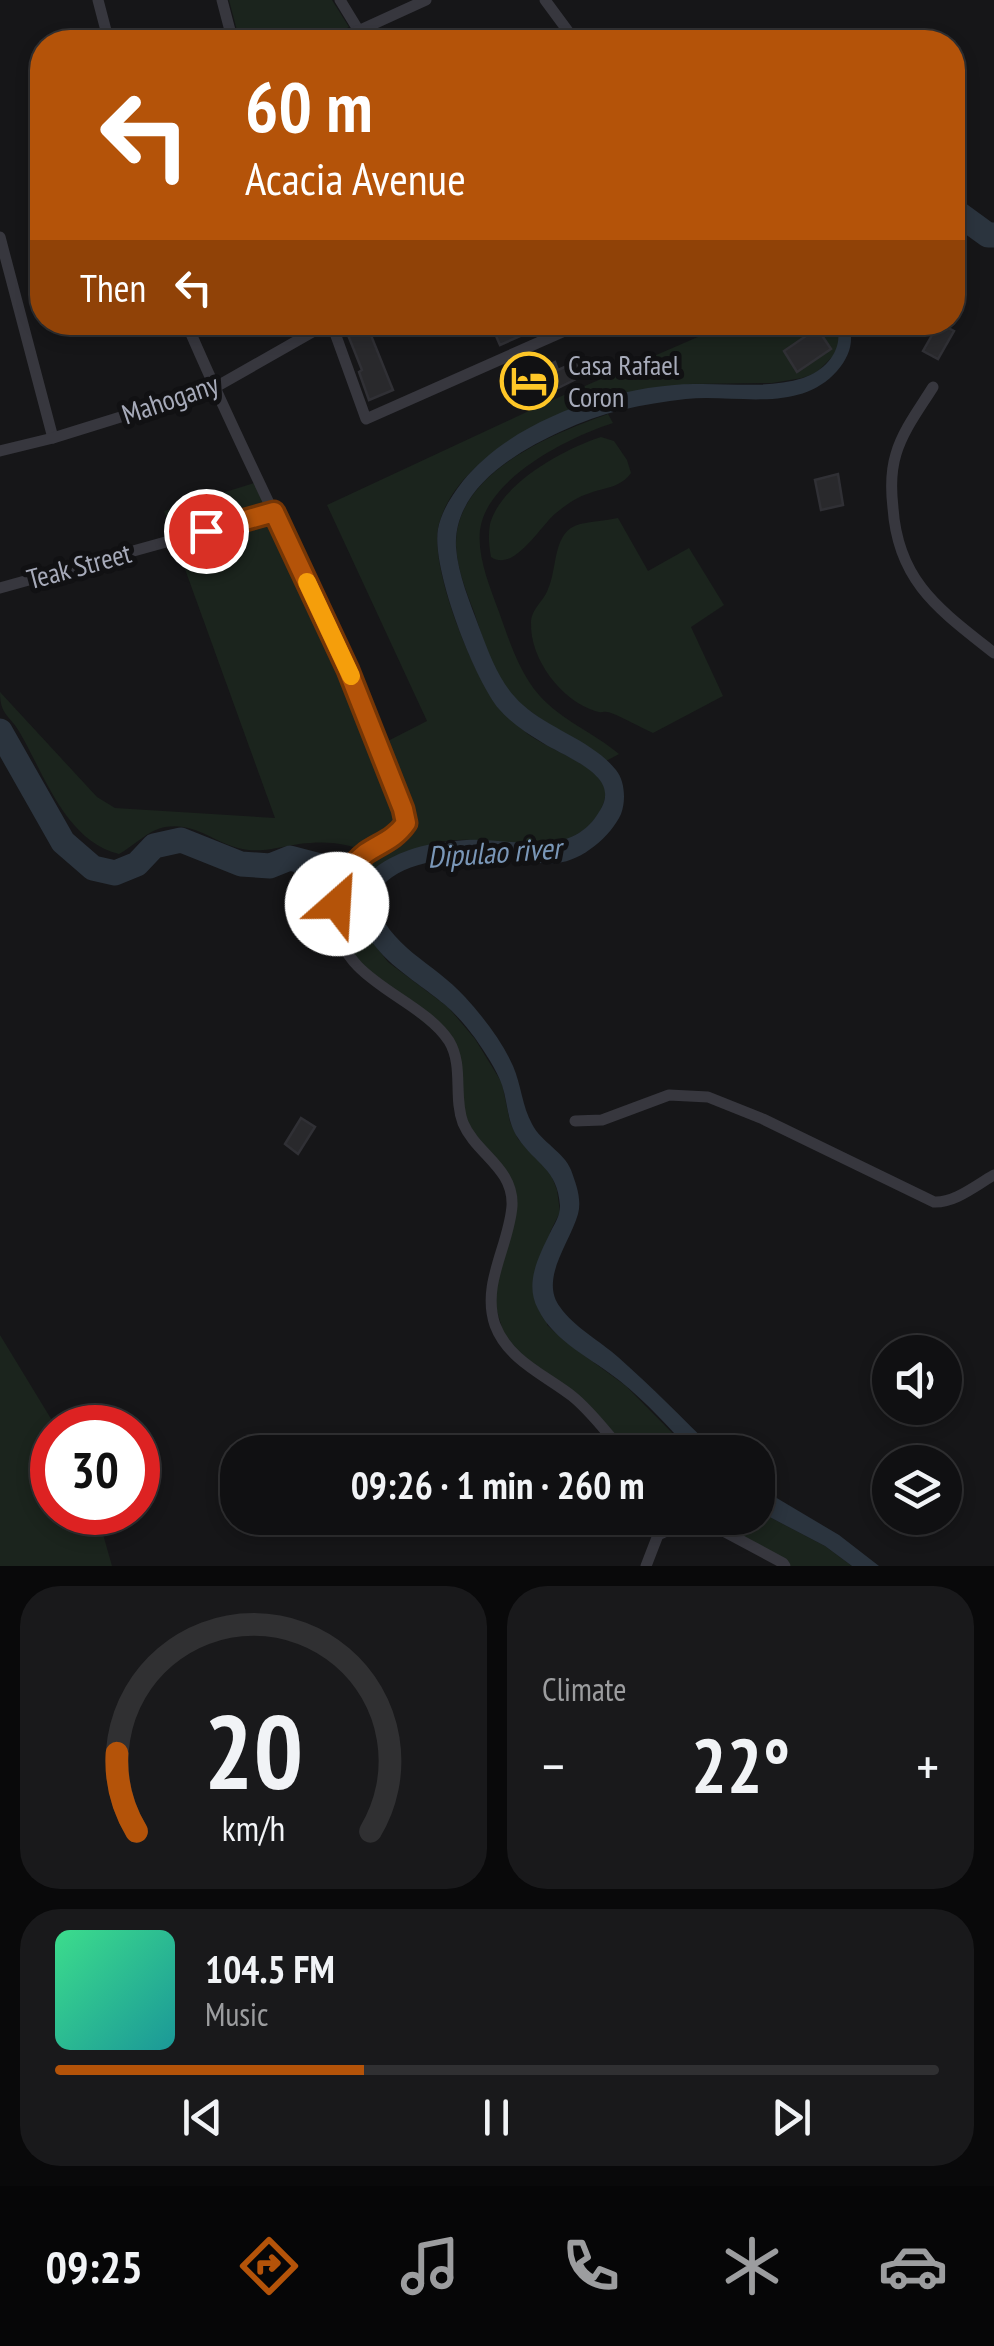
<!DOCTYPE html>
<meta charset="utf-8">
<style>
body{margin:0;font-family:"PT Sans Narrow",sans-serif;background:#19191b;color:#f1f3f6;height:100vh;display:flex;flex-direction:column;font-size:38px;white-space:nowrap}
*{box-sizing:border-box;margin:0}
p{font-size:32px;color:#9c9d9f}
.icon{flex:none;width:55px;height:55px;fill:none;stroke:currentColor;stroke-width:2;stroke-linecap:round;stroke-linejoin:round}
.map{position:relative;height:1566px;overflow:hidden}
.side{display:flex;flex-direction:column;gap:20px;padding:20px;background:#09090a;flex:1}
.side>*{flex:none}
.banner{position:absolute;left:30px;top:30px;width:935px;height:305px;border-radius:40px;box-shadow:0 5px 15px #0003,0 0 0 2px #303032;background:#b45309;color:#fff;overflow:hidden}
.tools{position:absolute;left:872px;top:1335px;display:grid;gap:20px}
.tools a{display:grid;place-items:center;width:90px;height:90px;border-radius:50%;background:#101012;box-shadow:0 5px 15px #0003,0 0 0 2px #303032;font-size:50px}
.speed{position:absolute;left:30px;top:1405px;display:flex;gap:20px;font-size:50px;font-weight:700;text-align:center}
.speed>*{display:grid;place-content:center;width:130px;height:130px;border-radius:50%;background:#101012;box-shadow:0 5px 15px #0003,0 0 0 2px #303032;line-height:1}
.speed .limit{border:15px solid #d22;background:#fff;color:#111}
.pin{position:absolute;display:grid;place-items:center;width:85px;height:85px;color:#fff;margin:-42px;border:5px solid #fff;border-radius:50%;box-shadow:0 2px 10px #0007}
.me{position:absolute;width:110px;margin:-55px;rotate:26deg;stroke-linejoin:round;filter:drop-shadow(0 0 8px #0008)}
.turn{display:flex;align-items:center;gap:35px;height:210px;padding:0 50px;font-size:45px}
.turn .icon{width:130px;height:130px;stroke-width:2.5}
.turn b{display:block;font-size:70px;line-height:85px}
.then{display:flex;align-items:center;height:95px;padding:0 50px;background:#0003;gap:20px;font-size:38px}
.big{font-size:75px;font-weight:700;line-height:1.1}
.side .card{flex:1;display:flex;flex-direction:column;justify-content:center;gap:15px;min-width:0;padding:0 35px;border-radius:40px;background:#19191b}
.side .dial{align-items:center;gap:0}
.dial svg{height:260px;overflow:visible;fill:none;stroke:#303032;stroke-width:7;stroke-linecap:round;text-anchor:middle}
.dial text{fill:#f1f3f6;stroke:none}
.song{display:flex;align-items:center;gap:30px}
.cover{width:120px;height:120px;border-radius:15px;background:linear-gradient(135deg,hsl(150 70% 55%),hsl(180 70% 35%))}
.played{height:10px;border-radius:5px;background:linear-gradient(90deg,#b45309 35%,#303032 35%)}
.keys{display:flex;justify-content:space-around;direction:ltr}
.heat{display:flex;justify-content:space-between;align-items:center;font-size:55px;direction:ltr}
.side .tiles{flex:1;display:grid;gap:20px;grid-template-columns:1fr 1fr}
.card:last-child{grid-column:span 2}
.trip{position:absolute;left:220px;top:1435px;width:555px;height:100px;border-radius:40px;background:#101012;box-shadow:0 5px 15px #0003,0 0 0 2px #303032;font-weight:700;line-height:100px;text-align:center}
.tab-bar{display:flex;height:160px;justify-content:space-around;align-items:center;background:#060607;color:#9c9d9f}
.tab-bar .icon{width:70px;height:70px}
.tab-bar .active{color:#b45309}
.tab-bar b{font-size:45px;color:#f1f3f6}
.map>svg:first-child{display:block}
</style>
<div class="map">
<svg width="994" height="1566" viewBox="0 0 994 1566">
<rect width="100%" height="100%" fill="#161618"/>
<g fill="#1b241d">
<polygon points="229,0 332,0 349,27 318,42 240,42"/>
<path d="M730 323H833L841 334 835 354 816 373 802 378 772 383 689 384 525 431C489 454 451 481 439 524 429 561 464 649 483 682 492 698 509 717 522 729 543 749 588 759 603 784 608 793 604 804 599 813 563 869 489 829 436 843 422 846 372 891 358 902L362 921 371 940 388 962 448 1007 475 1039 502 1083 510 1122 518 1139 550 1172 557 1190 560 1212 550 1232 547 1325 566 1342 626 1386 691 1452H624L575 1398 509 1350 492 1295 510 1221 509 1184 463 1123 451 1045 366 975 342 944 341 886 367 852C344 842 324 841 299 844 278 847 259 854 238 848 212 841 194 822 165 827 148 830 134 846 119 854 66 841 45 776 20 733 10 715 0 716 0 692L97 797 115 808 275 818 164 511 258 482 378 746 427 721 327 505 548 402Z"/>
<path d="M608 414 613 423C569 437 487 478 480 530 477 557 490 587 499 612 509 640 519 672 539 695 562 721 593 732 619 754L606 761C575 734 533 722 507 689 492 670 482 635 474 612 466 591 457 568 456 546 454 473 552 434 608 414Z"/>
<path d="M601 437 614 441 627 460 631 473C620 488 606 487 590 493 577 497 567 504 556 513 540 526 514 573 491 557 489 546 488 535 490 524 501 483 564 449 601 437Z"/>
<path d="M618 518 648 571 689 548 724 605 691 627 723 696 653 733C639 727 625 718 611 713 601 710 605 714 595 711 561 700 530 659 531 623 531 609 544 601 548 589 558 568 552 531 580 524 593 521 605 521 618 518Z"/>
<polygon points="0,1335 56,1427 52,1428 52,1512 97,1513 112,1566 0,1566"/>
<polygon points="758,1511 825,1546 852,1566 785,1566 699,1518 758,1518"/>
</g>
<g fill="#2b343e">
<path d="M836 323H849C854 342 850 356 837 371 799 414 736 394 686 399 643 404 601 412 562 431 516 452 453 489 456 547 458 575 470 602 479 627 490 656 500 685 523 705 551 730 593 741 616 770 625 781 626 801 621 814 611 836 582 861 557 863 543 865 526 860 512 859 469 857 396 854 374 898 388 948 434 962 465 997 484 1018 502 1041 513 1066 521 1084 522 1106 532 1124 541 1142 564 1152 571 1170 576 1184 582 1199 578 1214 570 1243 539 1279 560 1307 574 1327 600 1341 618 1357 652 1387 684 1420 717 1452H691C669 1427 646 1402 620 1381 593 1359 554 1342 538 1309 524 1283 539 1256 551 1231 555 1223 560 1216 560 1206 558 1169 535 1164 518 1138 507 1122 508 1103 502 1085 497 1070 484 1051 475 1038 466 1026 455 1013 444 1004 411 976 360 952 358 902 357 885 366 874 379 865 406 847 434 842 466 840 510 837 564 859 595 818 600 811 606 802 605 793 604 770 560 754 543 743 528 734 511 723 499 709 474 679 431 568 438 529 441 512 452 495 463 481 513 419 617 385 694 384 729 383 769 389 803 378 828 370 845 347 836 323Z"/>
<polygon points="758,1487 839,1535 879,1566 852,1566 825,1546 758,1511"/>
</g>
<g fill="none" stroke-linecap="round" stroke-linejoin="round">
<g stroke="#2b343e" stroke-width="25">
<polyline points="952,209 988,235 994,235"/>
<polyline points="0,731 63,842 93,868 115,873 137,864 154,846 181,840 241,864 270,866 290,858 336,870 368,882"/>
</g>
</g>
<g fill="#29292c" stroke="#303035" stroke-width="2.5">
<polygon points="490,322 552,322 500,345"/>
<polygon points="797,322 833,322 819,331 831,349 797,372 784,351 806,336"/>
<polygon points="366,323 393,390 369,400 359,372 362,370 346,330"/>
<polygon points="939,323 954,331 938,359 923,351"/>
<polygon points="555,362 558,370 576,362 582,376 548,393 544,383 526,392 519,377 532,370 533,373"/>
<polygon points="838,474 843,505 821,510 815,480"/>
<polygon points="301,1118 315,1127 298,1154 285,1144"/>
</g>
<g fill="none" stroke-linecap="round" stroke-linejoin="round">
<g stroke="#37373e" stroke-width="11">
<polyline points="98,0 109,42"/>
<polyline points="222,0 233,42"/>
<polyline points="340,0 359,31"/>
<polyline points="545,0 576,42"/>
<polyline points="334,42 426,0"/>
<polyline points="552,42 570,34"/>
<polyline points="0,237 53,438"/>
<path d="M186 322C228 421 276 516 321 613 352 679 383 746 406 816V823L402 829C392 839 382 844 370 851 345 866 335 895 337 923 342 982 420 997 449 1041 464 1066 453 1097 463 1123 476 1154 514 1168 512 1206 509 1246 481 1284 495 1325 508 1360 545 1375 572 1396 592 1412 607 1434 624 1452"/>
<polyline points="331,322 366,419 585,322"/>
<path d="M933 387C920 408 903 430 896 454 891 470 891 491 893 508 898 582 940 610 994 653"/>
<polyline points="0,451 53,438 214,388 330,322"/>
<polyline points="0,588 274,512"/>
<path d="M575 1121 602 1120 669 1095 708 1097 763 1119 934 1202C955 1203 976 1185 994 1175"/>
<polyline points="699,1518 783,1563 785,1566"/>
<polyline points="658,1535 695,1518"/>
<polyline points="646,1566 658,1535 659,1518"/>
</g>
</g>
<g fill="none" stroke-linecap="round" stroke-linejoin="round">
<g stroke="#753606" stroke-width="25">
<path id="route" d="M206 531 274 512 348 670 403 809 406 823C395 839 381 843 366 853 349 866 341 884 337 904"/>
</g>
<use href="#route" stroke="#b45309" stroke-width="18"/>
<polyline stroke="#f59e0b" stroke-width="18" points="307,582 351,676"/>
</g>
<defs>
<g id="hotel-ring" transform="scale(2.875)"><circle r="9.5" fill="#111113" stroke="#ffc727" stroke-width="1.5"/><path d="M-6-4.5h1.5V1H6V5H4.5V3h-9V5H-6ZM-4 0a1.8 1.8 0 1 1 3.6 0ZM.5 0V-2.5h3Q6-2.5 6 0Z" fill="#ffc727"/></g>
</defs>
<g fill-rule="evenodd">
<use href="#hotel-ring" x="529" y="381"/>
</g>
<g text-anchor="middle" stroke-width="10" stroke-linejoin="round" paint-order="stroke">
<g font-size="28" fill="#a7abba" stroke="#111113" text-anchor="start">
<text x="568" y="375">Casa Rafael<tspan x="568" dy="32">Coron</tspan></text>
</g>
<g font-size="28" fill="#a7abba" stroke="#111113">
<text transform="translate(170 399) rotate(-19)" y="10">Mahogany</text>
<text transform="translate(79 566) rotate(-15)" y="10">Teak Street</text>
</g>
<g font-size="30" font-style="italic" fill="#7a97b8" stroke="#111113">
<text transform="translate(494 853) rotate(-4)" y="10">Dipulao river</text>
</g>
</g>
</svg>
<div class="tools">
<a><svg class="icon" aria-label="sound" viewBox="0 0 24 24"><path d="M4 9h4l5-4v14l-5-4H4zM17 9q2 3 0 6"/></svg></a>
<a><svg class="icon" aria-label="layers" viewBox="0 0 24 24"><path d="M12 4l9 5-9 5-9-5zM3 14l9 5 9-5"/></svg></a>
</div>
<div class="speed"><div class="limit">30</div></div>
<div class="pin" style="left:206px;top:531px;background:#d93025"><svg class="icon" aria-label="arrive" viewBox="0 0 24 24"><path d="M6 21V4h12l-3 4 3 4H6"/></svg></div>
<svg class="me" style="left:337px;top:904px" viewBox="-20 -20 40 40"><circle r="19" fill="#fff"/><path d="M0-13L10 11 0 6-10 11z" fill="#b45309"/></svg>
<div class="trip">09:26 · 1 min · 260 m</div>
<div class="banner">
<div class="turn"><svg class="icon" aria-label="left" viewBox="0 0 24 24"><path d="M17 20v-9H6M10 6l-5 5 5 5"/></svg><div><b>60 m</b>Acacia Avenue</div></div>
<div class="then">Then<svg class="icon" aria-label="left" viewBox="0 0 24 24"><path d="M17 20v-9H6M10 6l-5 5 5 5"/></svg></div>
</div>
</div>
<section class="side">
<div class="tiles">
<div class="card dial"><svg viewBox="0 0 100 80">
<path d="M14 69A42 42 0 1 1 86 69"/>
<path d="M14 69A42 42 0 0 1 8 45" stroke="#b45309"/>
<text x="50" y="56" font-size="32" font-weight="700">20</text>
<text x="50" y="72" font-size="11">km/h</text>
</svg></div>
<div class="card"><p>Climate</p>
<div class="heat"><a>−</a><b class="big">22°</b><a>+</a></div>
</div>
<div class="card">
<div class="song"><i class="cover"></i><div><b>104.5 FM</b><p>Music</p></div></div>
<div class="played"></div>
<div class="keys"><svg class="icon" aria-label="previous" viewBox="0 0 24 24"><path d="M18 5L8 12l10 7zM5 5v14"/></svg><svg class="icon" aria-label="pause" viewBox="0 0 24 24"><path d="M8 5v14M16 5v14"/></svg><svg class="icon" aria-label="next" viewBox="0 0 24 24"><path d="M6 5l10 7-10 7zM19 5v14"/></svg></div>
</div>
</div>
</section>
<nav class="tab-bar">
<b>09:25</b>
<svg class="icon active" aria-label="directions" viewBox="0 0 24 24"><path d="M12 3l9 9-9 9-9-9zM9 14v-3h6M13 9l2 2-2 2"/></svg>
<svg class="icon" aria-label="music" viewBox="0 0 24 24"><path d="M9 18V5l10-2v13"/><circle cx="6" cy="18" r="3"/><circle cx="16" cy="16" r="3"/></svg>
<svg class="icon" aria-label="phone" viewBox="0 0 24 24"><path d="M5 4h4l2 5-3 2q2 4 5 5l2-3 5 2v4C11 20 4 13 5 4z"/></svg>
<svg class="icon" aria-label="climate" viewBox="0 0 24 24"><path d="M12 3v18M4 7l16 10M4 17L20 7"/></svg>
<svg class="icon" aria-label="car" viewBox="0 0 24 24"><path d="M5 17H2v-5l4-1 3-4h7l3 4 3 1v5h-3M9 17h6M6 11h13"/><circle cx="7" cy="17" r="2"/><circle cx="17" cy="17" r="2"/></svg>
</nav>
